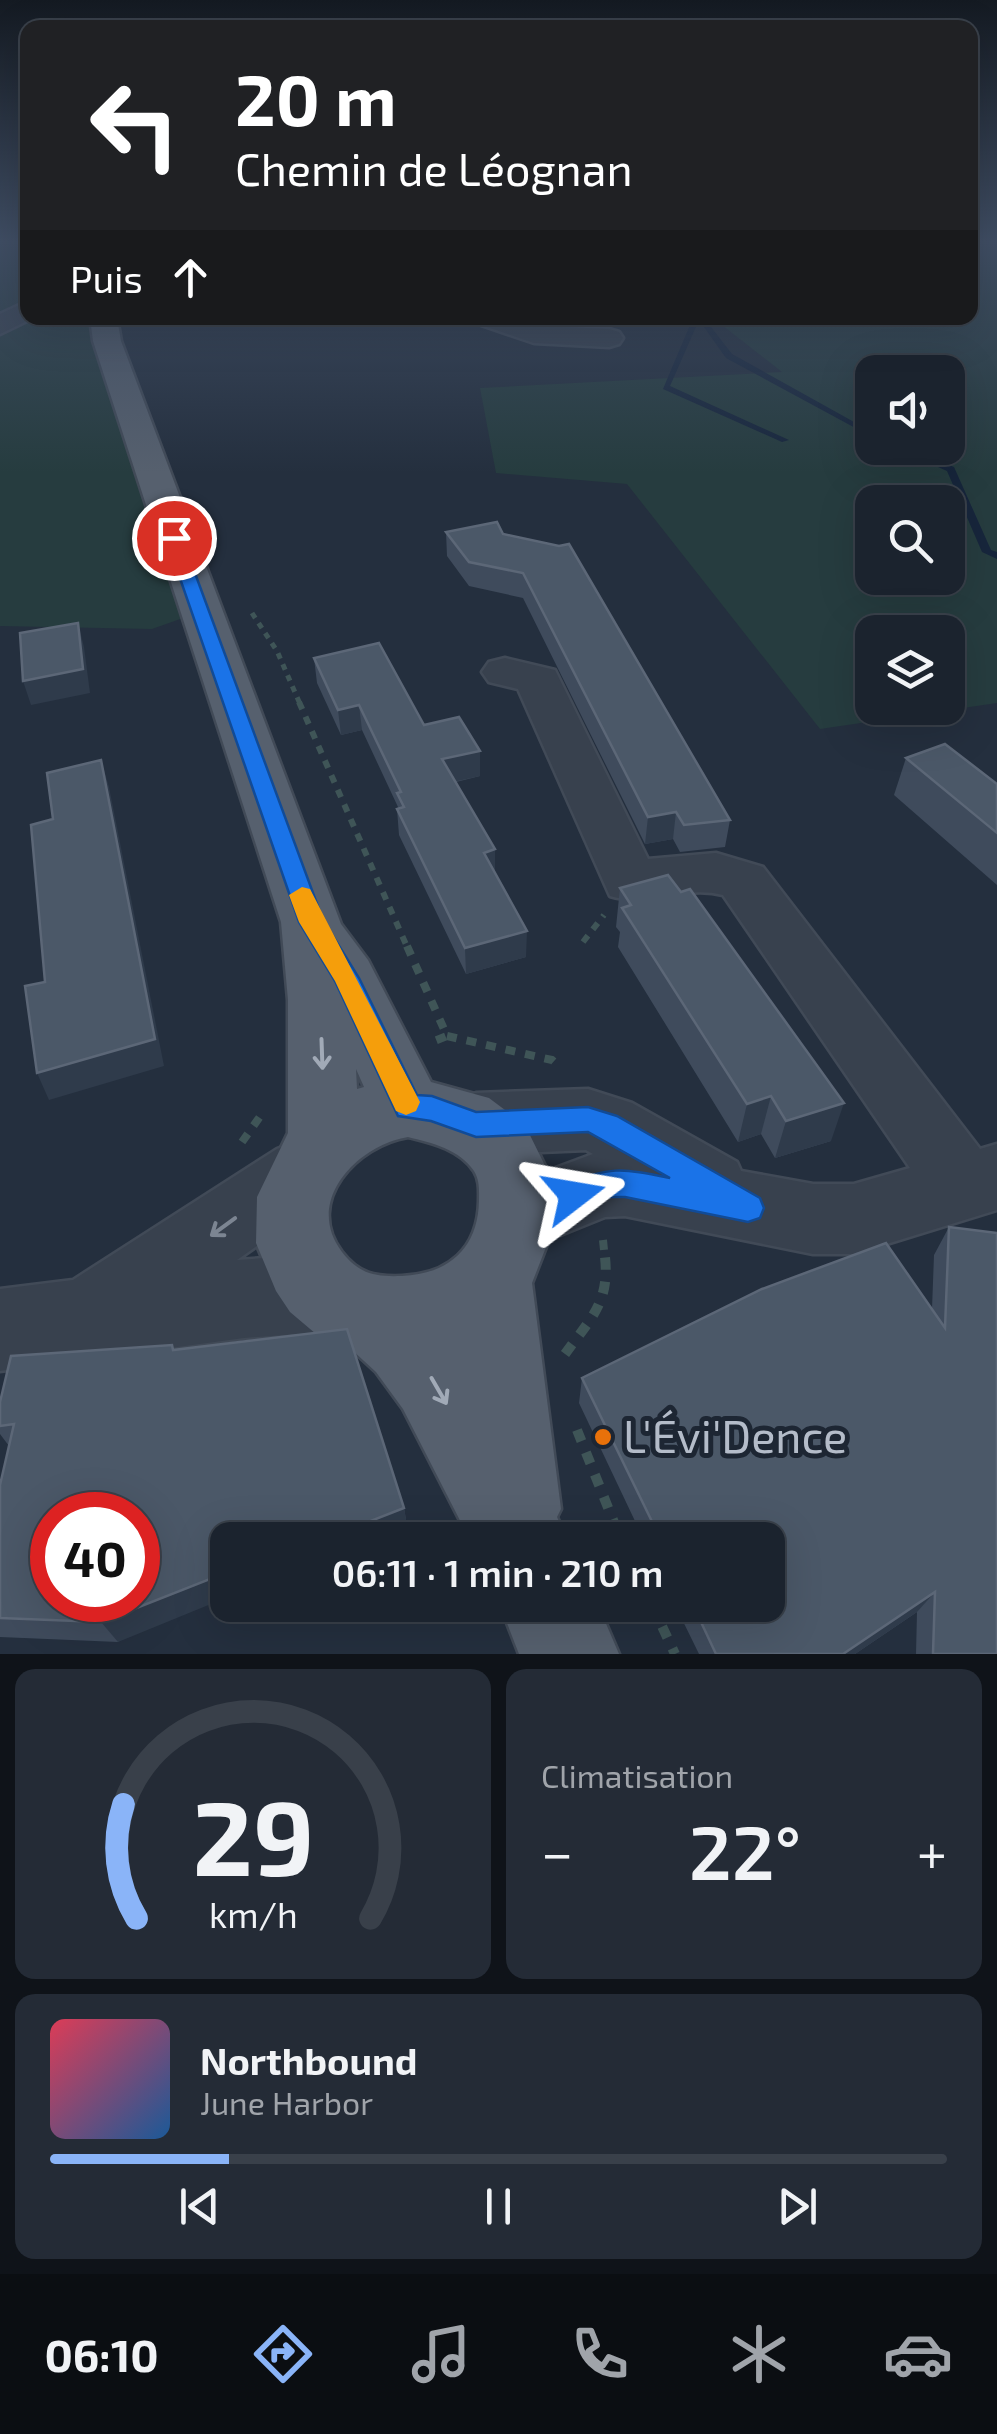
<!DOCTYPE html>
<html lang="fr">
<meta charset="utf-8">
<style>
body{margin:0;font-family:"Exo 2",sans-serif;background:#242b36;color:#f1f3f6;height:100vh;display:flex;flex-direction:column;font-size:38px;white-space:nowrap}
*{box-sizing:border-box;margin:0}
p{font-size:32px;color:#a0a4aa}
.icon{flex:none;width:55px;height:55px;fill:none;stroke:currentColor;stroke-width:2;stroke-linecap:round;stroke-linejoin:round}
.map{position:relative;height:1654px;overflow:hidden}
.panel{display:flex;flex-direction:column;gap:15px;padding:15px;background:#0f1319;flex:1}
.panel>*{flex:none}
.top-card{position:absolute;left:20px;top:20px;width:958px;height:305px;border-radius:20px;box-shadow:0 10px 40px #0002,0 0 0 2px #39404a;background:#202124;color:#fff;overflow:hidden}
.buttons{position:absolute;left:855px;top:355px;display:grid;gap:20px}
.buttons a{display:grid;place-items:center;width:110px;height:110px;border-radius:20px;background:#1b232e;box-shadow:0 10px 40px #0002,0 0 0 2px #39404a;font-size:50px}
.speed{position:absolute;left:30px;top:1492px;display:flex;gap:20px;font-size:50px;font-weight:700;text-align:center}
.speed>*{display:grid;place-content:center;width:130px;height:130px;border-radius:50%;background:#1b232e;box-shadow:0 10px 40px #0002,0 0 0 2px #39404a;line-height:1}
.speed .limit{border:15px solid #d22;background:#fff;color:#111}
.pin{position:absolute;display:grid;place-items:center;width:85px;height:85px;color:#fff;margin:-42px;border:5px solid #fff;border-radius:50%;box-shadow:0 2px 10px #0007}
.me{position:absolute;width:110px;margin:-55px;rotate:76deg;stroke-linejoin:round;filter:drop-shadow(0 0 8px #0008)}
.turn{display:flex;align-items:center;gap:35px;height:210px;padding:0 50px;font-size:45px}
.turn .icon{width:130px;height:130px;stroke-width:2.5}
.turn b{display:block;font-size:70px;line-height:85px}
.then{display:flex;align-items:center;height:95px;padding:0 50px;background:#0003;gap:20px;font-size:38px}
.big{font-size:75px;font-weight:600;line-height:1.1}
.panel .tile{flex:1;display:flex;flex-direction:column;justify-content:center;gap:15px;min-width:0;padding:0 35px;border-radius:20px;background:#242b36}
.panel .dial{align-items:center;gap:0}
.dial svg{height:260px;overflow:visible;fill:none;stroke:#39404a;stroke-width:7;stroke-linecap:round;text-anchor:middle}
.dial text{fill:#f1f3f6;stroke:none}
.song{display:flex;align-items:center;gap:30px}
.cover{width:120px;height:120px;border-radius:15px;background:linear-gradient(135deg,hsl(350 70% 55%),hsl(210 70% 35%))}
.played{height:10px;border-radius:5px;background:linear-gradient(90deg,#8ab4f8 20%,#39404a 20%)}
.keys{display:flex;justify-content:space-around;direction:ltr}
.heat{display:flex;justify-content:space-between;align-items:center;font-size:55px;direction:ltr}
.panel .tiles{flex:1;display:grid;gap:15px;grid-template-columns:1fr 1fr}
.tile:last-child{grid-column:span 2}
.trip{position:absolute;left:210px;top:1522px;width:575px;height:100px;border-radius:20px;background:#1b232e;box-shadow:0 10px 40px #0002,0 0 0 2px #39404a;font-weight:600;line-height:100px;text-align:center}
.dock{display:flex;height:160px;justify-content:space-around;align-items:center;background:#0b0e12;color:#a0a4aa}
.dock .icon{width:70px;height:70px}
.dock .current{color:#8ab4f8}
.dock b{font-size:45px;color:#f1f3f6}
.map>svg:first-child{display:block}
</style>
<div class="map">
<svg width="997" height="1654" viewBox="0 0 997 1654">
<rect width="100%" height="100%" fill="#242f3e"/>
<g fill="#263c3f" fill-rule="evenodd">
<polygon points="0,241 27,241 28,318 103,318 107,341 200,612 152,629 0,626"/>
<path d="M970 241H997V703L820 729 627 484 496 473 480 388 782 372 713 318H970ZM872 372H948V448H872ZM872 502H948V578H872ZM872 632H948V708H872Z"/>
</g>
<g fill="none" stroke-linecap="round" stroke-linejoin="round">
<g fill="#17263c" fill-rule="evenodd">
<polygon points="693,318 704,318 732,354 872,432 872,437 726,358 699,320 670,386 789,440 782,442 663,389"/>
<polygon points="896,448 906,448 954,467 991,550 997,552 997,559 982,552 947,471"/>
</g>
<g stroke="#414a57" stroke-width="5">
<g id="minor">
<polygon points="28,301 28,318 33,318 0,334 0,314"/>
<polygon points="474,318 513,318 537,326 609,329 619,332 623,338 619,344 609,347 534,343 478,324"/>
<path d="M505 658 555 670 648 859 716 853 763 867 980 1149 997 1144V1210L854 1254H813L625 1216 605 1217 521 1251 494 1241 483 1216 494 1191 593 1154 586 1150 476 1155 451 1146 440 1124 451 1102 476 1093 588 1089 632 1103 737 1162 741 1171 813 1184H854L910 1168 723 895C684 885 647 907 610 896L518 689 489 682 482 672 489 662Z"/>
<polygon points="303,1139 329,1149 340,1172 329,1195 237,1260 325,1254 353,1265 365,1293 353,1321 325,1332 244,1338 0,1371 0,1289 73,1280 277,1149"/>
</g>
</g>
<g stroke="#414a57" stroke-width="5">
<g id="major">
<path d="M90 318H117L121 341 341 924 368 960 431 1082 489 1098 525 1125 554 1184 555 1224 532 1283 561 1509 557 1517 567 1540H470L403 1409 376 1372 351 1349 316 1334 290 1312 276 1291 256 1243 257 1197 288 1133V1000L281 922 93 341ZM356 1069 364 1087 357 1089ZM408 1137C432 1143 459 1149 474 1171 480 1181 479 1190 479 1201 478 1249 448 1274 402 1276 375 1277 359 1274 342 1252 303 1201 358 1145 408 1137Z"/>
<polygon points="500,1605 598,1605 619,1654 519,1654"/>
</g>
</g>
<polyline stroke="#3f5557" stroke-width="5" stroke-dasharray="6 6" stroke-linecap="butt" points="252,613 277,651 300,704"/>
<g stroke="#3f5557" stroke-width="6" stroke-dasharray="8 8" stroke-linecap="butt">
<polyline points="299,702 408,949"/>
<polyline points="583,942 604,915"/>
</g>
<g stroke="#3f5557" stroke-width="8" stroke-dasharray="10 10" stroke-linecap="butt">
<polyline points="407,946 447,1036 432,1042"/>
<polyline points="447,1036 552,1060 561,1068"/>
<polyline points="242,1142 264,1111"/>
<polyline points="603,1240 605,1260"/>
</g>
<g stroke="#3f5557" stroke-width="10" stroke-dasharray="12 12" stroke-linecap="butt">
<path d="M565 1354C590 1319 610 1303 605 1257"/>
<polyline points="577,1430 621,1540"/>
<polyline points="652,1605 675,1654"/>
</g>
<use href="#minor" fill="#38414e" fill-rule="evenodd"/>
<use href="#major" fill="#56606e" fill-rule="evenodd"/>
</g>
<g fill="#3f4b5c">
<polygon points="446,532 503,534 730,820 725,847 680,852 673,839 645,844 523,598 469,586 447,556"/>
<polygon points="314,658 424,725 480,776 456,782 495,849 495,873 526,957 466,974 399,835 397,809 398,807 362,730 341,735 317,683"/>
<polygon points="906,758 997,784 997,885 894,795"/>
<polygon points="620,888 831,1141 775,1158 761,1134 738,1142 618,947 620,932 616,927"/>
<polygon points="949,1227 997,1654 916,1654 917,1612 855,1654 699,1654 675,1605 768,1605 768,1540 644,1540 579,1403 582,1378 932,1309 934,1255"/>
<polygon points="174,1349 404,1508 408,1531 386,1540 228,1540 118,1642 0,1637 0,1485 9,1446 0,1434 0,1402"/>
</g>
<g fill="#2f3b4b">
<polygon points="78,623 84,647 90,693 31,705 23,681"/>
<polygon points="359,705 362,730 341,735 338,710"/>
<polygon points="480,751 480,776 444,784 442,759"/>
<polygon points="101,760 109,787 164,1066 49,1100 37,1073"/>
<polygon points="676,812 673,839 645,844 648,817"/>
<polygon points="495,849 495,875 484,853"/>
<polygon points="527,931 526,957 466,974 465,948"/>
<polygon points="771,1096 761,1134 738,1142 747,1104"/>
<polygon points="844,1103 831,1141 775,1158 786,1121"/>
<polygon points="404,1508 408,1531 386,1540 322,1540"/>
<polygon points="228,1572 228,1597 118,1642 101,1622"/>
<polygon points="935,1592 917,1612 855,1654 843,1654"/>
</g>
<g fill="#4b5868" stroke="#5c6777" stroke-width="2.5" fill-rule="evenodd">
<polygon points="497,522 503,534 559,546 569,544 730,820 684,825 676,812 648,817 523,573 469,562 446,532"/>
<polygon points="78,623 83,669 23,681 20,633"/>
<polygon points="379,643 424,725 459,717 480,751 442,759 495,849 484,853 527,931 465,948 397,809 404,807 397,793 401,792 359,705 338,710 314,658"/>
<polygon points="945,744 997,784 997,833 906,758"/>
<polygon points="101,760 155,1039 37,1073 25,986 45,982 31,825 53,819 47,773"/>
<polygon points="668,875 681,892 690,889 844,1103 786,1121 771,1096 747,1104 622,908 631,905 620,888"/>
<polygon points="949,1227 997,1233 997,1654 933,1654 935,1592 843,1654 716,1654 693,1605 768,1605 768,1540 661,1540 582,1378 762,1289 886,1243 945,1328"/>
<path d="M347 1329 404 1508 322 1540H228V1572L101 1622 0 1618V1485L14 1424 0 1426V1402L11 1356 172 1345 173 1350ZM52 1515H138V1600H52Z"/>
</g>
<defs><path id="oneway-shaft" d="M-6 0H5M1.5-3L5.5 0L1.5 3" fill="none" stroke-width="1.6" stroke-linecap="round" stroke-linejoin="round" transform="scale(2.5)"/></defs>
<g stroke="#a1aab7">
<use href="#oneway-shaft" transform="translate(322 1054) rotate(88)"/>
<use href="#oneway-shaft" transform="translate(439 1391) rotate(60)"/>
</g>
<use stroke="#7c8592" href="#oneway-shaft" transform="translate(223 1227) rotate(144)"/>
<linearGradient id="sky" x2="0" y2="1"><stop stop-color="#141a22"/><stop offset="0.51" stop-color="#3f4d63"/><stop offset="1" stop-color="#3f4d63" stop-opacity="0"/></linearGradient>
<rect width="997" height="473" fill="url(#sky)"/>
<path fill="#1a73e8" stroke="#114b97" stroke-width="2.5" d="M174 534 182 538 323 920 359 978 417 1095 432 1096 476 1112 588 1107 617 1116 760 1198 764 1208 760 1218 748 1222 625 1197H603L574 1209 563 1205 559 1195 563 1185C610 1166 621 1168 670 1178L588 1132 476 1137 431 1121 398 1116 335 981 299 922 166 538Z"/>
<polygon fill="#f59e0b" points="302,887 310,889 420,1102 416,1111 406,1115 396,1111 335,981 299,922 289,895"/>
<circle fill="#e8710a" stroke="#1d2633" stroke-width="4" cx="603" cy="1437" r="10"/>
<g text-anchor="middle" stroke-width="10" stroke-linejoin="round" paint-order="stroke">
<g font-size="45" fill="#b4bcc9" stroke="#1d2633" text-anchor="start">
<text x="623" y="1453">L'Évi'Dence</text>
</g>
</g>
</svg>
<div class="buttons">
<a><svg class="icon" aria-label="sound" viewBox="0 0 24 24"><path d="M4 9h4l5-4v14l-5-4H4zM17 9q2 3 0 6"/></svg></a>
<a><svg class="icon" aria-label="search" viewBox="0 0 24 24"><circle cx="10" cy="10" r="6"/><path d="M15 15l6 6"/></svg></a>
<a><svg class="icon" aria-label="layers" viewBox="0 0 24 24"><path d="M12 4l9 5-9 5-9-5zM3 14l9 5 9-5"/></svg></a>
</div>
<div class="speed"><div class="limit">40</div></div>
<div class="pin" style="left:174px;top:538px;background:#d93025"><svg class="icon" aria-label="arrive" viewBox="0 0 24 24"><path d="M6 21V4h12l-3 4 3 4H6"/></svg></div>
<svg class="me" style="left:574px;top:1195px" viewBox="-20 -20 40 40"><path d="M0-17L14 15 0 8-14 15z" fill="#1a73e8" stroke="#fff" stroke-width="4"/></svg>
<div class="trip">06:11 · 1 min · 210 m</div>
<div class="top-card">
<div class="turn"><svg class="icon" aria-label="left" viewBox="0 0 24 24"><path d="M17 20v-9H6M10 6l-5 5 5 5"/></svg><div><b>20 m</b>Chemin de Léognan</div></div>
<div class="then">Puis<svg class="icon" aria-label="ahead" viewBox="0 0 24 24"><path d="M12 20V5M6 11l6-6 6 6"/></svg></div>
</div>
</div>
<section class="panel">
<div class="tiles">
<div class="tile dial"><svg viewBox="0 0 100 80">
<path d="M14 69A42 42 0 1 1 86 69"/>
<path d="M14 69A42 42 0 0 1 10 34" stroke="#8ab4f8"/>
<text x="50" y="56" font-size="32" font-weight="700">29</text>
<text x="50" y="72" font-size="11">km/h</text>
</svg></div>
<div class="tile"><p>Climatisation</p>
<div class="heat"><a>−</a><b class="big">22°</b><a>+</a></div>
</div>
<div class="tile">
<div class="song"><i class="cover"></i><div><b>Northbound</b><p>June Harbor</p></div></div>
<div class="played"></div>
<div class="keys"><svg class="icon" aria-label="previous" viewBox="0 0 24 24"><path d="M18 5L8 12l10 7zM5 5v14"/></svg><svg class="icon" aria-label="pause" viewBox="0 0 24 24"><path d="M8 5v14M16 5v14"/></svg><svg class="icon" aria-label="next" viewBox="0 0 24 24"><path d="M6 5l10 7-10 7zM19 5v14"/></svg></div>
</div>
</div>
</section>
<nav class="dock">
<b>06:10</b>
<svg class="icon current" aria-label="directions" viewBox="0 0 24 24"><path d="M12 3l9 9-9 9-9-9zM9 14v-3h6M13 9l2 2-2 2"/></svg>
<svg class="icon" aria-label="music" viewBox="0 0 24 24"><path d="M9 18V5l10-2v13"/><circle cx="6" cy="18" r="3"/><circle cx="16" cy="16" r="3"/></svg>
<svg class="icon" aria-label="phone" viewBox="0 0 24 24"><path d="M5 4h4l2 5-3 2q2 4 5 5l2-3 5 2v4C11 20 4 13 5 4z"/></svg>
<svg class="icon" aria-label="climate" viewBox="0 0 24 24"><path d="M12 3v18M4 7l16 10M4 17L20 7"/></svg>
<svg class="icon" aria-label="car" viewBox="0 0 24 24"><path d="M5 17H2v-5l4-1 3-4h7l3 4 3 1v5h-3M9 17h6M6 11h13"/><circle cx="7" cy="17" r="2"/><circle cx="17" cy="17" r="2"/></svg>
</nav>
